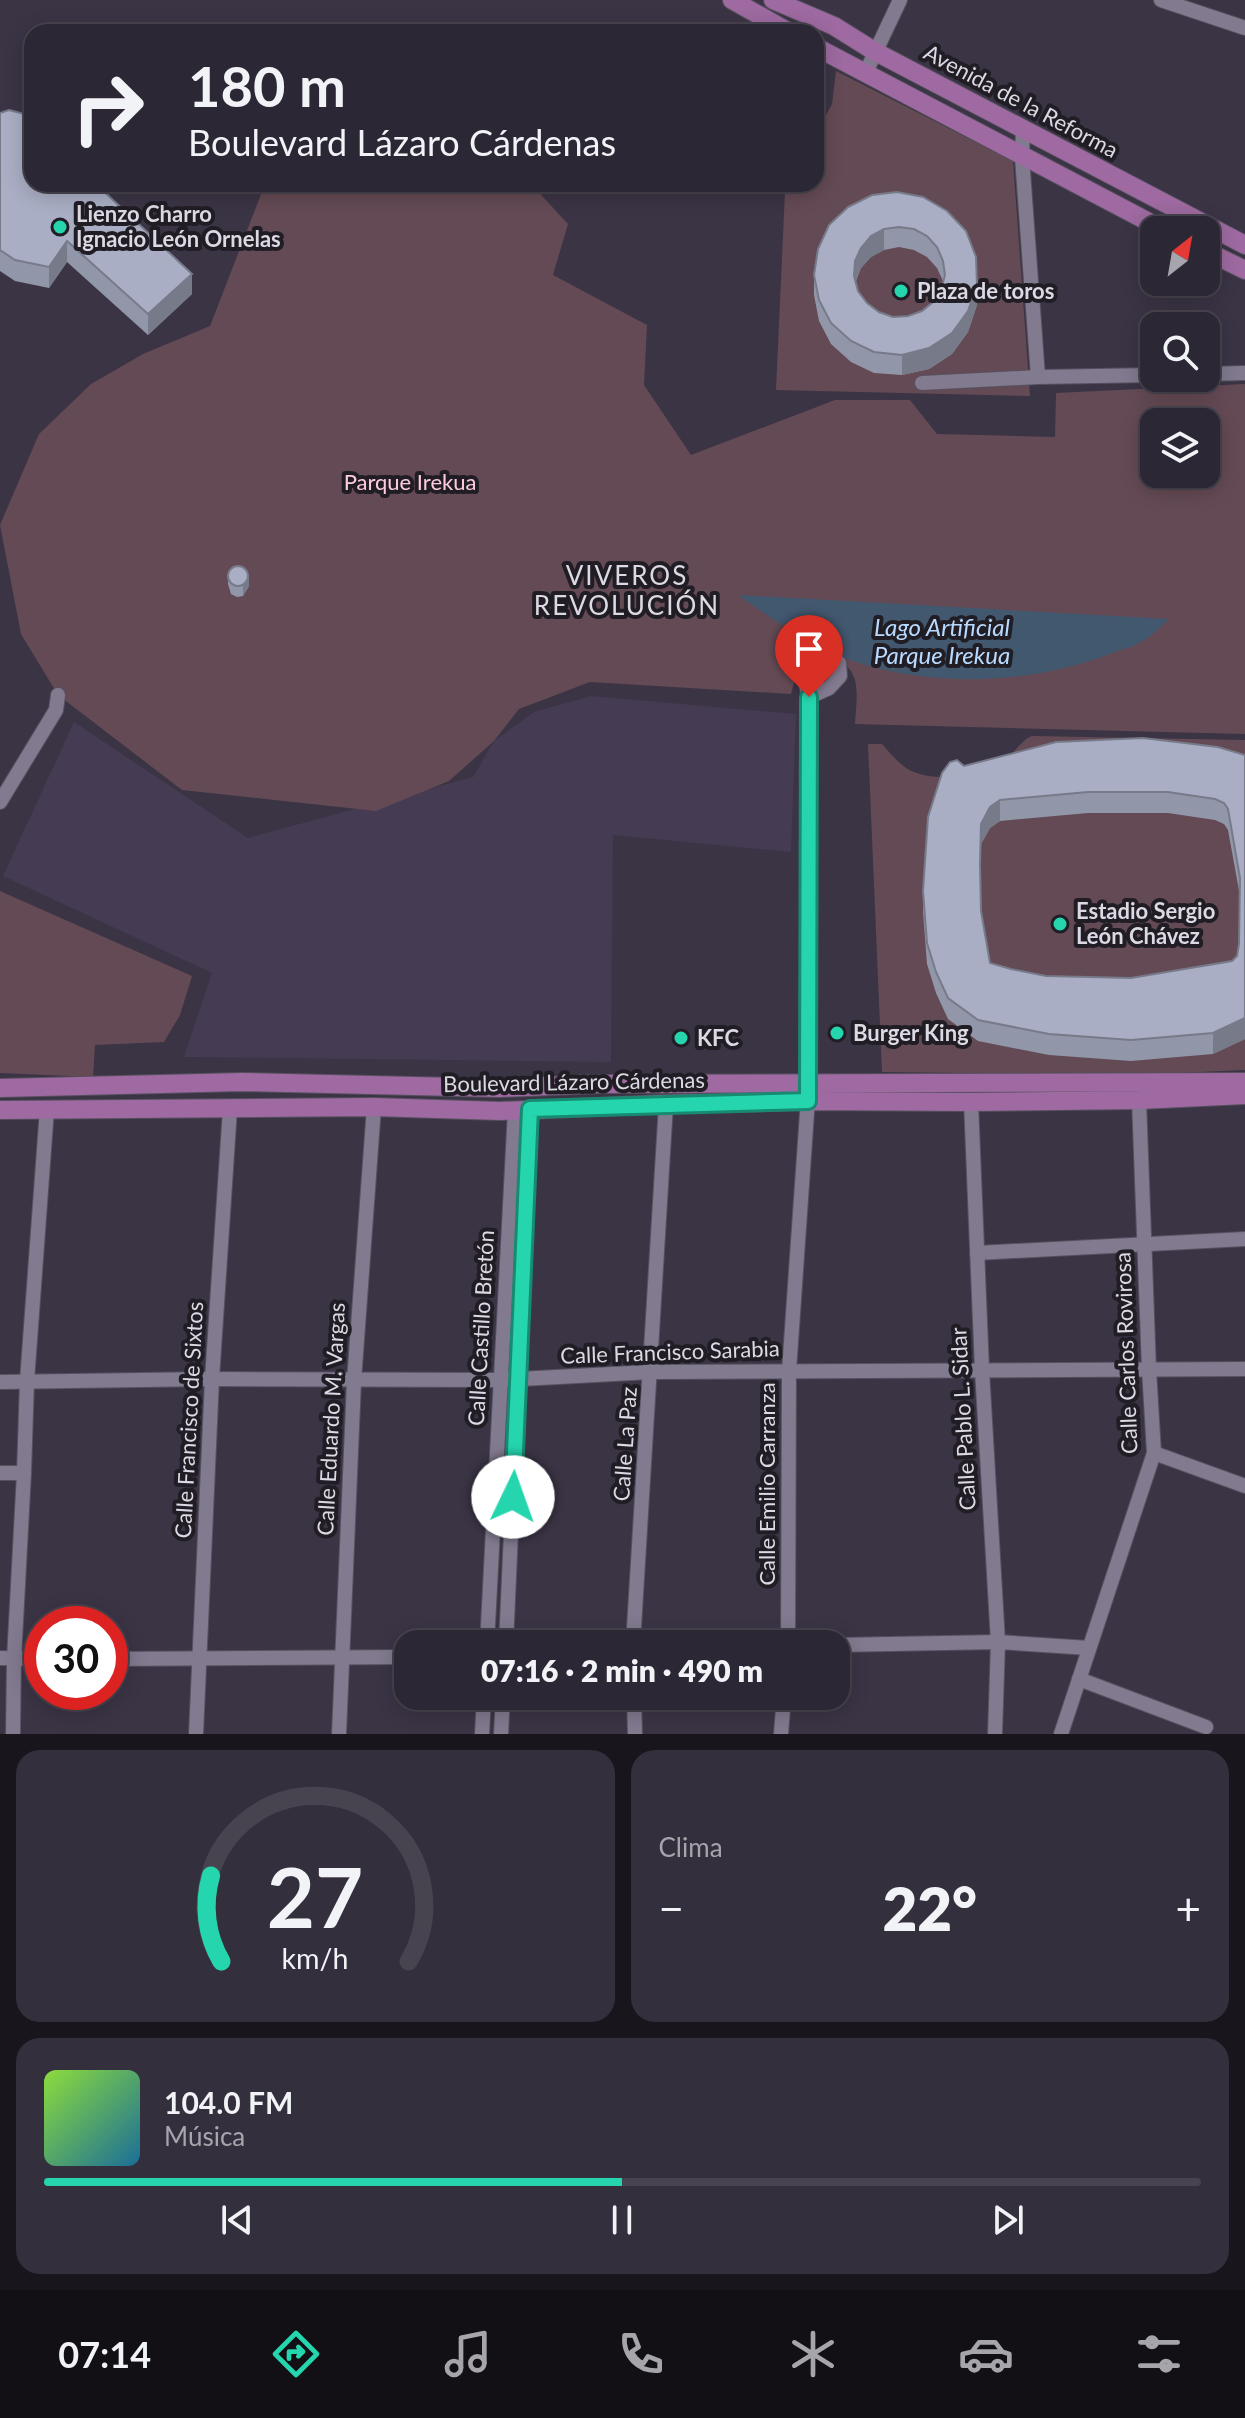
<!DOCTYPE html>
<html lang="es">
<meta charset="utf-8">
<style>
body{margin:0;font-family:Lato,sans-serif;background:#342f3c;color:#f1f3f6;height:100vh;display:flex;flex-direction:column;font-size:30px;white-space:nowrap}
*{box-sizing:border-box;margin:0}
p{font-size:26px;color:#a6a5ac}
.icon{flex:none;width:44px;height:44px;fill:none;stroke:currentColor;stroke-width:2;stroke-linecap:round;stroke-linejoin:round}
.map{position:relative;height:1734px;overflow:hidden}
.sheet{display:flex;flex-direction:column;gap:16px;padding:16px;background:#18151d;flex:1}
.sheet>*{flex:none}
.hud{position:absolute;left:24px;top:24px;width:800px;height:168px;border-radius:24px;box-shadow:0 4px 20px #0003,0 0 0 2px #48444f;background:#2c2734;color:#f1f3f6;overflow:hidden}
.needle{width:52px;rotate:31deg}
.fabs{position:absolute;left:1140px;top:216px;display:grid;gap:16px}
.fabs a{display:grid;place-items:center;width:80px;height:80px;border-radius:16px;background:#2c2734;box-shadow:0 4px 20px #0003,0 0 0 2px #48444f;font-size:40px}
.speed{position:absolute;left:24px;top:1606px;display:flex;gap:16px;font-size:40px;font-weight:700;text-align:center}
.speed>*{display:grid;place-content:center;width:104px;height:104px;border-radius:50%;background:#2c2734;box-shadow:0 4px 20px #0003,0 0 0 2px #48444f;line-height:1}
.speed .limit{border:12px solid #d22;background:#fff;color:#111}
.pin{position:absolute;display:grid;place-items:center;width:68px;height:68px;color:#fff;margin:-82px -34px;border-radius:50% 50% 50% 0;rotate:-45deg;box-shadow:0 0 8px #0007}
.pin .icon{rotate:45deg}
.me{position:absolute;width:88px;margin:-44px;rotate:3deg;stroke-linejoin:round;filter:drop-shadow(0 0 6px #0008)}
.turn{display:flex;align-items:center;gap:28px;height:168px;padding:0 32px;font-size:36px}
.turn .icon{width:104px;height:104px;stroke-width:2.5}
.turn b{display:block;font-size:56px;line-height:68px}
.big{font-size:60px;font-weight:800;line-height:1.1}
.sheet .card{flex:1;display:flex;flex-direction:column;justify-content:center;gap:12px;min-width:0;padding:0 28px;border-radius:24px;background:#342f3c}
.sheet .dial{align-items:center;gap:0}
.dial svg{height:208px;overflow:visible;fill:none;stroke:#48444f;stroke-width:7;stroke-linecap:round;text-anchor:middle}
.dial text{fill:#f1f3f6;stroke:none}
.song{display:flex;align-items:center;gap:24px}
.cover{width:96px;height:96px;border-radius:12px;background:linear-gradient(135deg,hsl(90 70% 55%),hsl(200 70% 35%))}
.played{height:8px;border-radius:4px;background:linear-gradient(90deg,#24d5ae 50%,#48444f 50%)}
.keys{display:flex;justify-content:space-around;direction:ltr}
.heat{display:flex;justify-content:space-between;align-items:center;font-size:44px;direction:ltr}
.sheet .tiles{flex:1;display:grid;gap:16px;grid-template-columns:1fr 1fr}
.card:last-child{grid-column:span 2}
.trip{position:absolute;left:394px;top:1630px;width:456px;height:80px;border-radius:24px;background:#2c2734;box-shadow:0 4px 20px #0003,0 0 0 2px #48444f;font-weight:800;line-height:80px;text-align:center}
.dock{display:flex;height:128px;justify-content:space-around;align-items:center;background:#121015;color:#a6a5ac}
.dock .icon{width:56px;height:56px}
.dock .active{color:#24d5ae}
.dock b{font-size:36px;color:#f1f3f6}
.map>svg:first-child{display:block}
</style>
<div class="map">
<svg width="1245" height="1734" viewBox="0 0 1245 1734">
<rect width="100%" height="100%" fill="#3b3445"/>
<polygon fill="#453b53" points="591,696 796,714 791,852 613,835 611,1062 184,1057 212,973 3,876 74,722 248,838 473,777 494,741 534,712"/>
<g fill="#644a54" fill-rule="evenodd">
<polygon points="836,71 1013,161 1030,396 776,390 785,192 789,184 816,184 816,134 832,104"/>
<path d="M265 184H531L568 224 553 275 647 325 644 385 691 455 835 400H910L937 434 1055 437 1056 393 1245 384V734L855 724C858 680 862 669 818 648L801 657 791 694 590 682 519 709 494 741 449 781 376 811 182 790 58 695 21 634 0 525 39 434 91 384 143 354 210 326ZM1154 422H1206V474H1154Z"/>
<path d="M1032 736 1245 740V1070L1131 1075 882 1072 868 744H882C891 754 901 767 914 772 941 783 981 775 1004 760 1014 753 1023 739 1032 736Z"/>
<polygon points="0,891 192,976 180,1015 164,1042 95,1045 93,1077 0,1073"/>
</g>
<path fill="#42586f" d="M738 595 1169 619C1162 625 1154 634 1146 639 1137 646 1123 649 1112 653 1030 686 920 689 837 655 802 640 769 617 738 595Z"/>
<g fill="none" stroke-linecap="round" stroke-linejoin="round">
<g stroke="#56505f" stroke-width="16">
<g id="minor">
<polyline points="1161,0 1245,28"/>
<polyline points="865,74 900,0"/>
<polyline points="1023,129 1022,157 1038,377"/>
<polyline points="1206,374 1245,373"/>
<polyline points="922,383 1038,377 1154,375"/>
<polyline points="0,802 56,710 58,695"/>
<polyline points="971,1102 982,1370 998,1642 995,1734"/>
<polyline points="977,1253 1245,1239"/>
<polyline points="0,1382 212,1379 501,1380 651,1372 1245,1369"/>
<polyline points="1154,1453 1245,1486"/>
<polyline points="0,1473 24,1473"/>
<polyline points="487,1644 515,1110"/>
<polyline points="506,1644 530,1109"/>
<polyline points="633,1644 666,1104"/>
<path d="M788 1644 789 1371 809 1084V697C803 677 802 656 827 653L839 663 840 676 829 688 809 697"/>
<polyline points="836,1645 998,1642 1089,1648"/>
<polyline points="0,1658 42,1659"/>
<polyline points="110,1659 408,1657"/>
<polyline points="1079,1679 1206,1727"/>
<polyline points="634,1696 635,1734"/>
<polyline points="13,1734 14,1659 24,1473 27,1381 47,1109"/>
<polyline points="196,1734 212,1379 230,1109"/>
<polyline points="339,1734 354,1381 374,1107"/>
<polyline points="482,1734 484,1696"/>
<polyline points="501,1734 503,1696"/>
<polyline points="781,1734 784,1696"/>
<polyline points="1061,1734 1154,1453 1149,1369 1139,1100"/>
</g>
</g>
<g stroke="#56505f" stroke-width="20">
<g id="major">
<polyline points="732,0 789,32"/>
<polyline points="773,0 834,26 874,51 1245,245"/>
<polyline points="816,47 1164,230"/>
<polyline points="1206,251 1245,270"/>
<polyline points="0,1088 242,1082 499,1088 598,1084 1245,1082"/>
<polyline points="0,1110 374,1107 500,1111 666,1104 808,1101 971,1102 1139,1100 1245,1095"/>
</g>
</g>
<use href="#minor" stroke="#827a8f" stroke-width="14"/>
<use href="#major" stroke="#9e6aa1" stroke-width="18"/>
</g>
<g fill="#9196a9" fill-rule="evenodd">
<polygon points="0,113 192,294 148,335 67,262 49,288 15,281 0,271"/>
<path d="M923 197 977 305 968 332 952 354 929 369 902 375 874 373 851 362 831 344 819 321 814 295V275ZM899 247 914 250 927 257 937 268 943 281 941 290 933 302 922 311 908 316 893 317 879 312 867 303 858 291 856 281 861 268 871 257 884 250Z"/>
<polygon points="228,574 249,586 243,596 237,597 231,594 228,584"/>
<path d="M1245 755V1039L1213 1054 1131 1061 1049 1055 978 1041 948 1019 936 993 927 964 923 912V891L964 766ZM1088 813H1168L1215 820 1224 824 1228 830 1240 896 1239 944 1237 956 1232 961 1131 978 1046 976 1011 969 990 963 981 911 980 875 981 844 990 828 1000 821Z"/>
</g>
<g fill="#767a89">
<polygon points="884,229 884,250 871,257 861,268 855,282 855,261 861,248 871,236"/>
<polygon points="67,241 67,262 49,288 49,267"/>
<polygon points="192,274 192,294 148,335 148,314"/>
<polygon points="977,285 977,305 968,332 952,354 929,369 902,375 902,355"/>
<polygon points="249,576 249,586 243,596 243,586"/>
<polygon points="1000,800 1000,821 990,828 981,844 981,824 990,807"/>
<polygon points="1245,1018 1245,1039 1213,1054 1213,1033"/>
</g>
<g fill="#a9aec4" stroke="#767a89" stroke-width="2" fill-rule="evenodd">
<polygon points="9,110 32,116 32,184 96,184 192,274 148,314 67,241 49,267 15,260 0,250 0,113"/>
<path d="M897 192 923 197 947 211 966 231 976 257 977 285 968 311 952 333 929 348 902 355 874 352 851 341 831 323 819 300 814 275 818 249 829 225 848 207 872 195ZM899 227 914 229 927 236 937 247 943 261 945 275 941 290 933 302 922 311 908 316 893 317 879 312 867 303 858 291 854 276 855 261 861 248 871 236 884 229Z"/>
<circle cx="238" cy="576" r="10"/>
<path d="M1143 738 1218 747 1245 755V1018L1213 1033 1131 1040 1049 1034 978 1020 948 998 936 972 927 943 923 891 928 817 942 773 950 762 957 760 964 766 1056 742ZM1088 792H1168L1215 799 1224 803 1228 809 1240 878 1239 944 1237 956 1232 961 1131 978 1046 976 1011 969 990 963 981 911 980 865 981 824 990 807 1000 800Z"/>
</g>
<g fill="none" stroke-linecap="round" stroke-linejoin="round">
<g stroke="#178a71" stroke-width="20">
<polyline id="route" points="513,1497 530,1109 808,1101 809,697"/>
</g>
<use href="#route" stroke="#24d5ae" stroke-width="14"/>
</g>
<g fill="#24d5ae" stroke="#201d25" stroke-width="3">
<circle cx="60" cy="227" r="8"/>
<circle cx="901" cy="291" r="8"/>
<circle cx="1060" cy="924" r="8"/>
<circle cx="837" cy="1033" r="8"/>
<circle cx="681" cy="1038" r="8"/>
</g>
<g text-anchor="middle" stroke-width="8" stroke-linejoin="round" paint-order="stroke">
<g font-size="22" fill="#ddd9e4" stroke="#201d25">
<text transform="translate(1021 101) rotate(28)" y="8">Avenida de la Reforma</text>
<text transform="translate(574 1082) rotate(-1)" y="8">Boulevard Lázaro Cárdenas</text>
<text transform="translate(481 1328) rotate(-87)" y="8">Calle Castillo Bretón</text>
<text transform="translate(670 1352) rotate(-2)" y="8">Calle Francisco Sarabia</text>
<text transform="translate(1126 1353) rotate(-92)" y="8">Calle Carlos Rovirosa</text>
<text transform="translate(331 1419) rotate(-87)" y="8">Calle Eduardo M. Vargas</text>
<text transform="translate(963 1419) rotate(-93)" y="8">Calle Pablo L. Sidar</text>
<text transform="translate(189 1420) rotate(-87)" y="8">Calle Francisco de Sixtos</text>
<text transform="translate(625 1444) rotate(-86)" y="8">Calle La Paz</text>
<text transform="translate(767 1484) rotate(-90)" y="8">Calle Emilio Carranza</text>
</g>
<g font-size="22" font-weight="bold" fill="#ddd9e4" stroke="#201d25" text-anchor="start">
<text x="76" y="222">Lienzo Charro<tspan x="76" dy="25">Ignacio León Ornelas</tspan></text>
<text x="917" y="299">Plaza de toros</text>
<text x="1076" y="919">Estadio Sergio<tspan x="1076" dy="25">León Chávez</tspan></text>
<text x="853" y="1041">Burger King</text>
<text x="697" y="1046">KFC</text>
</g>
<g font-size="22" fill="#fecbdd" stroke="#201d25">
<text x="410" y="490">Parque Irekua</text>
</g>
<g font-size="24" font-style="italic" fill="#b9daff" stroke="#201d25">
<text x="942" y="636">Lago Artificial<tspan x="942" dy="28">Parque Irekua</tspan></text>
</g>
<g font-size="26" letter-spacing="2" fill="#ddd9e4" stroke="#201d25">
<text x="627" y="585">VIVEROS<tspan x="627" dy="30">REVOLUCIÓN</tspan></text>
</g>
</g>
</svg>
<div class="fabs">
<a><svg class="needle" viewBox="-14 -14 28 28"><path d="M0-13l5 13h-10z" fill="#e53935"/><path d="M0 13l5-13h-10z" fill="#a6a5ac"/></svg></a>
<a><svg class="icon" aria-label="search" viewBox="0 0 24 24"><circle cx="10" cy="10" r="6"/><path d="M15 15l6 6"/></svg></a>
<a><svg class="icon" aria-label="layers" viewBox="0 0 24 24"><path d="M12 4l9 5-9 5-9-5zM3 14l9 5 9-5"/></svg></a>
</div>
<div class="speed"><div class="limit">30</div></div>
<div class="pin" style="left:809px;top:697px;background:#d93025"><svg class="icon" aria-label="arrive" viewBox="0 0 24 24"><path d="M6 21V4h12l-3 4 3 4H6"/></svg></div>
<svg class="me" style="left:513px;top:1497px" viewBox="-20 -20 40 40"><circle r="19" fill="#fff"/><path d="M0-13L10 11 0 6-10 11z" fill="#24d5ae"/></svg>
<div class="trip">07:16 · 2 min · 490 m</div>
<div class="hud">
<div class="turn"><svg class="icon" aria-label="right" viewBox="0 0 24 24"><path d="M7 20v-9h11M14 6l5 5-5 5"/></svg><div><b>180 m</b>Boulevard Lázaro Cárdenas</div></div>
</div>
</div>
<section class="sheet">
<div class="tiles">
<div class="card dial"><svg viewBox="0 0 100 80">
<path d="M14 69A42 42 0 1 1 86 69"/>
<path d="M14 69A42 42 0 0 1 10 36" stroke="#24d5ae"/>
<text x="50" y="56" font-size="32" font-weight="700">27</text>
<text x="50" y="72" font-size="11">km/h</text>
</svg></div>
<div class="card"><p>Clima</p>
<div class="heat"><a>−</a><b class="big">22°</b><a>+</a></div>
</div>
<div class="card">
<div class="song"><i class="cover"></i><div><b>104.0 FM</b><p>Música</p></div></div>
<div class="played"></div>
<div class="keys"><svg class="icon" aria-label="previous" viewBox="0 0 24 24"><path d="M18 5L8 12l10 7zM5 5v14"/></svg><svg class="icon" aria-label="pause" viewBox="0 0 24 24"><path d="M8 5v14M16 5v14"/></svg><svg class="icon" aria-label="next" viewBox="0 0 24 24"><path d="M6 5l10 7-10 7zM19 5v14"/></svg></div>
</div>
</div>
</section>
<nav class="dock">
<b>07:14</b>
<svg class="icon active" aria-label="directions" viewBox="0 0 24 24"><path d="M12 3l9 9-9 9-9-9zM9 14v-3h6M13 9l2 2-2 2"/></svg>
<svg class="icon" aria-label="music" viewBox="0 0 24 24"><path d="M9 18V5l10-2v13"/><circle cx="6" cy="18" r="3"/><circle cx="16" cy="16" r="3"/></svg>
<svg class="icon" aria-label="phone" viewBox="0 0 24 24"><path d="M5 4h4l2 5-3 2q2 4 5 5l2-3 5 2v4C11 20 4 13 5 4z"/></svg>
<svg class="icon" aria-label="climate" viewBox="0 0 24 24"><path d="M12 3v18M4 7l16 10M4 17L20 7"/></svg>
<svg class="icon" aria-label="car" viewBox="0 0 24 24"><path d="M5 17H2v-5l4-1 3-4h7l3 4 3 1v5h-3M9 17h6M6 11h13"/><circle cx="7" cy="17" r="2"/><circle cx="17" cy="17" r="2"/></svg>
<svg class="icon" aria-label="filters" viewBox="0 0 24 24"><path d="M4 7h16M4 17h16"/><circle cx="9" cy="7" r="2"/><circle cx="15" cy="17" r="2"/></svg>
</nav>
